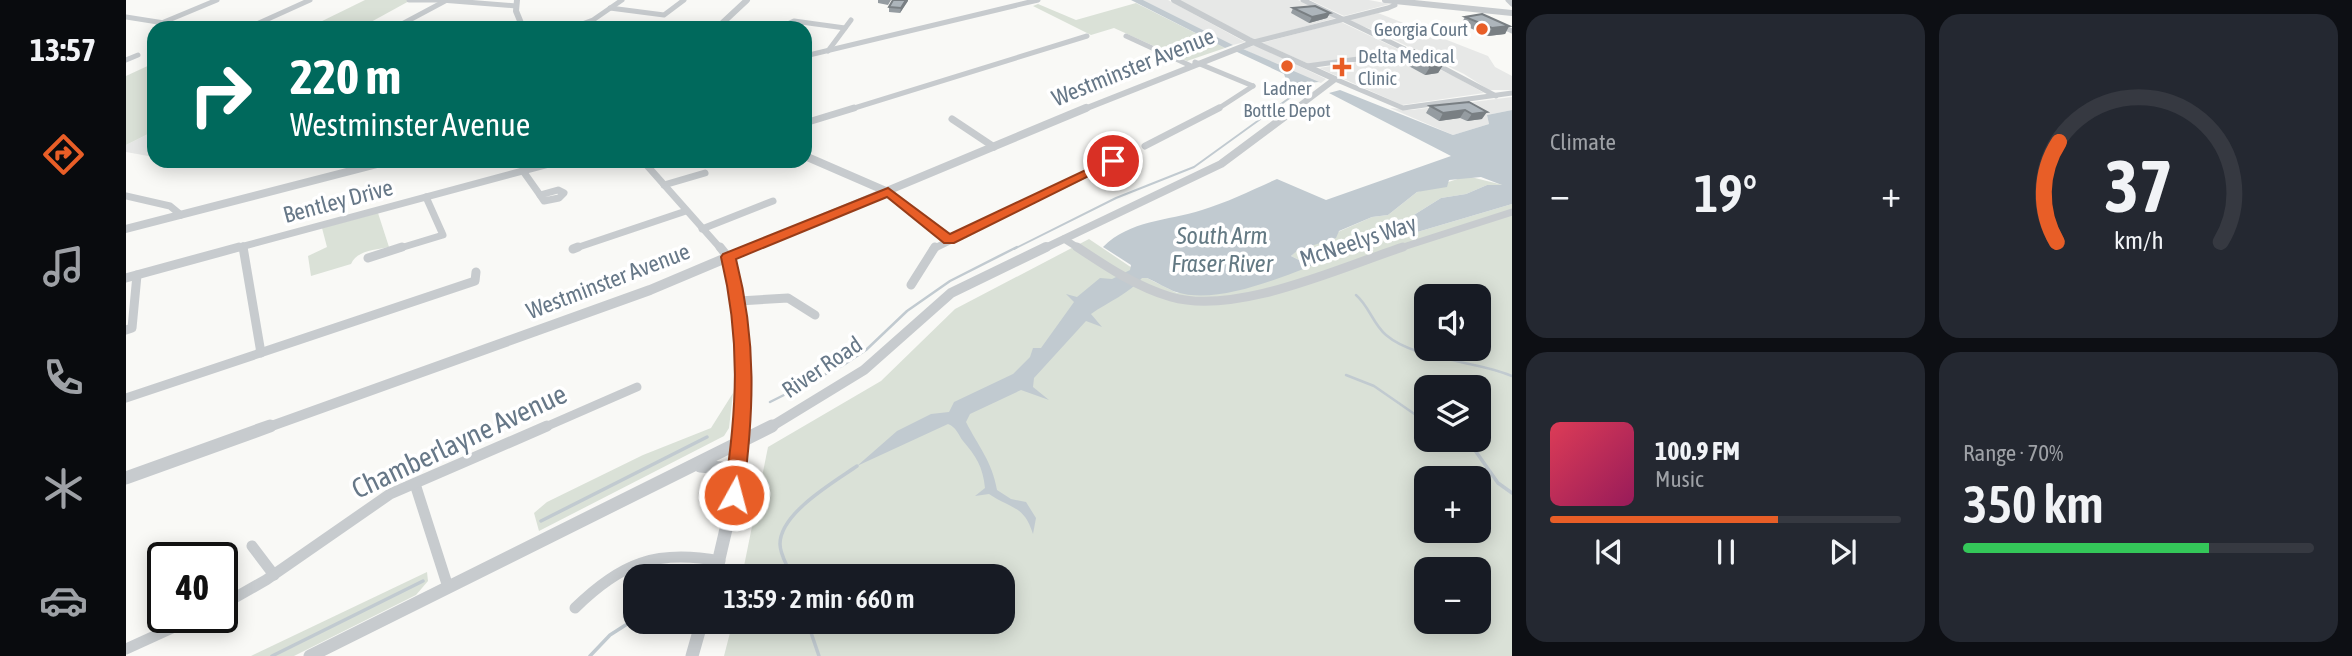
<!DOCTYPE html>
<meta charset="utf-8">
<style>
body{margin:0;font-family:"Asap Condensed",sans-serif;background:#242831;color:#f1f3f6;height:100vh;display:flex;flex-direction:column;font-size:26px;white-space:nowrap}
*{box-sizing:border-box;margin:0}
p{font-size:23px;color:#9ea1a6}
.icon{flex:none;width:38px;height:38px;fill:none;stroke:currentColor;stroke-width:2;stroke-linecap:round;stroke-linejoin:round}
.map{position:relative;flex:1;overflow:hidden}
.panel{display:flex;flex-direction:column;gap:14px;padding:14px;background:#0d0f14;width:840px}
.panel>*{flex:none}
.guide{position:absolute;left:21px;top:21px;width:665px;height:147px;border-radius:21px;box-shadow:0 4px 18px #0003;background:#00695c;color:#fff;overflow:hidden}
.fabs{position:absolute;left:1288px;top:284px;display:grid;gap:14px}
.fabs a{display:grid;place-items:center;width:77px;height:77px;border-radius:14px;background:#171b24;box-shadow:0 4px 18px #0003;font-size:35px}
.speed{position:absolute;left:21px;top:542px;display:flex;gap:14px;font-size:35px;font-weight:700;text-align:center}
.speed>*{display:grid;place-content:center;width:91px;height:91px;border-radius:50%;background:#171b24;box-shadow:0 4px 18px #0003;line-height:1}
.speed .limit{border:4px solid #111;border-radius:10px;background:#fff;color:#111}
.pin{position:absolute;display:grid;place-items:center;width:60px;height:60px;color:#fff;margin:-30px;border:4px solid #fff;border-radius:50%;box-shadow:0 2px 7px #0007}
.me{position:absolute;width:77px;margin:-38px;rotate:7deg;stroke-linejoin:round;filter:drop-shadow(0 0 5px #0008)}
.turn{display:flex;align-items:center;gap:24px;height:147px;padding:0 28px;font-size:32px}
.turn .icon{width:91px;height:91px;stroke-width:2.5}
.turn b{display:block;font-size:49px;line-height:60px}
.big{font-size:52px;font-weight:600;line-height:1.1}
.panel .tile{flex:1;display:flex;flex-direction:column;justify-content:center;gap:10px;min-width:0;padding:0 24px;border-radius:21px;background:#242831}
.panel .dial{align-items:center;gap:0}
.dial svg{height:182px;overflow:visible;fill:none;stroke:#363941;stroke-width:7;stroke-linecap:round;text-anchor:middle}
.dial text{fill:#f1f3f6;stroke:none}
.song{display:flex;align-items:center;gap:21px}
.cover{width:84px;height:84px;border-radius:10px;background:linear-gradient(135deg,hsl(350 70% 55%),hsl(330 70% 35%))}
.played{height:7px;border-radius:4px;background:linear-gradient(90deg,#e85e27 65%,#363941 65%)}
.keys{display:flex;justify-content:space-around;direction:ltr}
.heat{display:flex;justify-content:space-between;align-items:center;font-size:38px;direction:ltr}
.charge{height:10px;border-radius:5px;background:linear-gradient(90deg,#34c759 70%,#363941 0)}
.panel .tiles{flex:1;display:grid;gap:14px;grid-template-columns:repeat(2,1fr)}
.trip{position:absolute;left:497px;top:564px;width:392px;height:70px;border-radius:21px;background:#171b24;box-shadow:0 4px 18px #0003;font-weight:600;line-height:70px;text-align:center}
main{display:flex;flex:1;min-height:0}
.menu{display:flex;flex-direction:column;width:126px;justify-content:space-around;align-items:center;background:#090b0e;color:#9ea1a6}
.menu .icon{width:49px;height:49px}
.menu .selected{color:#e85e27}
.menu b{font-size:32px;color:#f1f3f6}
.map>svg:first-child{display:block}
</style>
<main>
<nav class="menu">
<b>13:57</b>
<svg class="icon selected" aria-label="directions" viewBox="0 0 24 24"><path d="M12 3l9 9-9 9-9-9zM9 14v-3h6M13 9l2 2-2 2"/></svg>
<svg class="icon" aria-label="music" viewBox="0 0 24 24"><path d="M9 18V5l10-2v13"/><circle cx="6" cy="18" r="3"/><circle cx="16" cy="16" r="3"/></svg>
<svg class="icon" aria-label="phone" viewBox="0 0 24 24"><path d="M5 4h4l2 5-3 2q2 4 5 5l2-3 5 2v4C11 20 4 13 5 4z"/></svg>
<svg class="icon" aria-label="climate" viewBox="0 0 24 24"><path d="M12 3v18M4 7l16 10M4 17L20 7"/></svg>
<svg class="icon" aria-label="car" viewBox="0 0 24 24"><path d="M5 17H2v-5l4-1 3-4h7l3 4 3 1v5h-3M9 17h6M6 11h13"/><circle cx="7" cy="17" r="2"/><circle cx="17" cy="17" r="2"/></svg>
</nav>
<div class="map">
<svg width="1386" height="656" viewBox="0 0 1386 656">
<rect width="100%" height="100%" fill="#f9f9f6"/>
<g fill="#e7e8e7">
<polygon points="1017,0 1042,0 1119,42 1107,45"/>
<polygon points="1053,0 1172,0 1210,18 1129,40"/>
<polygon points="1184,0 1243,0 1264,4 1218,16"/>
<polygon points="1252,13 1362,56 1369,67 1386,76 1386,90 1363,90 1338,74 1250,31 1225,22 1225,19"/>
<polygon points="1215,22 1276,51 1183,64 1136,43"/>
<polygon points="1127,46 1131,46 1200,79 1195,83 1176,77 1117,49"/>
<polygon points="1280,54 1328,76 1358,93 1276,105 1193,68"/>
<polygon points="1386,97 1386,110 1361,115 1363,124 1327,135 1264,108 1285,110"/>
<polygon points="28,131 28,157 0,152 0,145"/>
</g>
<g fill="#dae1d7" fill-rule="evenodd">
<polygon points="239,0 285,0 234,28 188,25"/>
<polygon points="1010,3 1099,48 1061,61 988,28 965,35 907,6 912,4 950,20"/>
<polygon points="28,63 28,131 0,145 0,76"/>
<path d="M1341 176 1377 185H1361L1340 194 1315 198 1283 218 1257 222 1271 238 1386 204V656H598L607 621H877V576H616L642 447 755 381 829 309 963 239 1021 278 1051 293 1190 257 1173 260 1165 256 1171 250 1246 217 1262 215 1291 192ZM1300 296H1353V348H1300ZM1300 387H1353V439H1300ZM1300 478H1353V530H1300ZM1300 569H1353V621H1300Z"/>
<path d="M252 213 263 247C250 250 231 250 225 264L185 276 182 256 201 247 196 228Z"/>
<polygon points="607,393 603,428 598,436 413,531 408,513 421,502 517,455 585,428"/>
<polygon points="301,572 302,581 290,595 168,656 125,656"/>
</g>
<g fill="#c1cad0">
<polygon points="1005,0 1017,0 1107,45 1099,48"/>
<polygon points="1117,49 1193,82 1169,84 1179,88 1166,97 1158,74 1109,51"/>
<path d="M1214 90 1327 135 1363 124 1361 115 1386 110V204L1271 238 1251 226 1257 222 1283 218 1315 198 1340 194 1361 185H1376L1355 177 1323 180 1321 187 1291 192 1262 215 1246 217 1213 231 1210 238 1172 250 1165 256 1173 260 1212 256C1168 271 1096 307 1050 292 1041 289 1031 282 1021 278H1016C1004 293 982 302 965 314L976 327 960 321 908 378 907 387 923 400 895 390 844 414 840 422C852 446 866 461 871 490L885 499 900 502 910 518 907 534C898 505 885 509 863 494L849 496 859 488C857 467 850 456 837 441 832 434 830 427 822 424L731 466 771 431 805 414 823 412 828 402 887 374 904 357 907 348H915L948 302 940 294 951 297 974 278 986 279 1004 270 1005 265 977 247C1004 220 1041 221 1076 210 1102 202 1126 190 1151 179L1200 200 1325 156 1203 93Z"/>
</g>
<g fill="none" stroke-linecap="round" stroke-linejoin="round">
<polyline stroke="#c1cad0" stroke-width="2" points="888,249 990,198 1068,167 1169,94"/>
<g stroke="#c1cad0" stroke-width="2.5">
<path d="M1230 295C1243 306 1247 324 1260 335 1289 360 1349 360 1386 376"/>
<polyline points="1220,375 1248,386 1300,422"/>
<polyline points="644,402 716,366 740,350 781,311 824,281 891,247"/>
</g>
<g stroke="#c1cad0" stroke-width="3.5">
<polyline points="1341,439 1372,483 1386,493"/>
<polyline points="415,521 581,437"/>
<path d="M665 576C662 566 654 555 654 544 654 513 708 482 731 466"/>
<polyline points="681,621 693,656"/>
<polyline points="146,656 297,581"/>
<polyline points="464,656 484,635 509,619"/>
</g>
<g stroke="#c7cbce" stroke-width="5">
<polyline points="283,0 312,0"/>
<polyline points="315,0 390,6"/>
<polyline points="1177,0 1291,55"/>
<polyline points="1382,0 1386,4"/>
<polyline points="484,8 538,15 558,0"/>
<polyline points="0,17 70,28"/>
<polyline points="38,22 91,0"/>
<polyline points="1371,24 1386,31"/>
<polyline points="122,28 184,0"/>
<polyline points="276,28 276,24 319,1"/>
<polyline points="386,28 394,26"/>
<polyline points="445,28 467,20 496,0"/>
<polyline points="653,28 668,21 719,28"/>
<polyline points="1000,36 1063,65"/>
<polyline points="1128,42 1262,8 1269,5 1267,0"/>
<polyline points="702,51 725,20"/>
<polyline points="679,56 912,0"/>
<polyline points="0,60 12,55"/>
<polyline points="1069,62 1127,86"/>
<polyline points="1306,62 1370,96"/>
<polyline points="1181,66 1283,52"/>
<polyline points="1209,79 1277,108 1386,93"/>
<polyline points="722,110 961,36"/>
<polyline points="1090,110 1127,86"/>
</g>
<g stroke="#c7cbce" stroke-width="7">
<polyline points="826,119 868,147"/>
<polyline points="679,123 728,108"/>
<polyline points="1019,146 1093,108"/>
<polyline points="517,161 595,249"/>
<polyline points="397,171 414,195"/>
<polyline points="538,185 579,173"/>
<polygon points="432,190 438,193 433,198 418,201 414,195"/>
<polyline points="762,192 823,240"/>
<polyline points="0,196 44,206 55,215"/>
<polyline points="576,229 647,201"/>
<polyline points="938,239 954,249"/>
<polyline points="117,246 118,249"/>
<polyline points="107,249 434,161"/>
<polyline points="271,249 317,235 300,197"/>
<polyline points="447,249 560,211"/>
<polyline points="807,249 987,161"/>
<polyline points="1271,249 1386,212"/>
</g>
<g stroke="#c7cbce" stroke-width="9">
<polyline points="117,247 135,353"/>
<polyline points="594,247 602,257"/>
<path d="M951 247C981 267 1011 287 1045 297 1110 316 1213 268 1277 247"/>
<polyline points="447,249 452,247"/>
<polyline points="242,258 276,247"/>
<polyline points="0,278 113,247"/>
<polyline points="785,285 809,247"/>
<polyline points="613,301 662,298 689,315"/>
<polyline points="0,330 6,328 11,275"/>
<polyline points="0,398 349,281 350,272"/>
<polyline points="417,428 511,387"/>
</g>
<g stroke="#c7cbce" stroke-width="11">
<polyline points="289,484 322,587"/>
<polyline points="126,546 148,575"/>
<polyline points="96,605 140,580 264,494 421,426"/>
<path d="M449 608C495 563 530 549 594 561"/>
<polyline points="0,649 68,618"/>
</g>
<g stroke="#c7cbce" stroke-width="6">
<polyline points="391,0 390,11 397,28"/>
<polyline points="1048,0 1123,40 1209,79 1168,110"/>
<polyline points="1259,0 1386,13"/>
<polyline points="591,28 621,0"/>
<polyline points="956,110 1128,42"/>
</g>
<g stroke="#c7cbce" stroke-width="8">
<polyline points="679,156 762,192"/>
<polyline points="0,229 263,161"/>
<polyline points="622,249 960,108"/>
<polyline points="917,249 1095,164 1170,108"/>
</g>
<g stroke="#c7cbce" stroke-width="10">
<polyline points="602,257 618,334 617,428"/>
<polyline points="140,428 524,290 626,247"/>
<polyline points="643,428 738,370 825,293 920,247"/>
</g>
<g stroke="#c7cbce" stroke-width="13">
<polyline points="574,466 595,468 607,484"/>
<polyline points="0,478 144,426"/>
<polyline points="589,576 607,499 617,426"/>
<polyline points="184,656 646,426"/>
<polyline points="566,656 576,621"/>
</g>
</g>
<g fill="#959ca1">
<polygon points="752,0 765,0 762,5 752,3"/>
<polygon points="767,0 782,0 774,13 763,12 763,7"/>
<polygon points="1167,8 1204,13 1201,18 1183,23 1165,13"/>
<polygon points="1339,17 1383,26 1379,34 1362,36 1335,24"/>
<polygon points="1274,51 1317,65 1312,73 1299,75 1270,59"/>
<polygon points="1343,102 1356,119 1341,121 1334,118 1313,121 1300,113 1304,106"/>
</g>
<g fill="#797f83">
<polygon points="780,0 782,0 782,1 774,13 775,8"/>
<polygon points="1204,13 1201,18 1183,23 1186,17"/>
<polygon points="1383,26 1379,34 1362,36 1366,28"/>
<polygon points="1317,65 1312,73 1299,75 1304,67"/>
<polygon points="1339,110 1334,118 1313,121 1317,113"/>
<polygon points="1361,112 1356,119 1341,121 1346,114"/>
</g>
<g fill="#adb5bb" stroke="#797f83" stroke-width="2">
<polygon points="767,0 780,0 775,8 763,7"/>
<polygon points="1189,6 1204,13 1186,17 1167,8"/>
<polygon points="1356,14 1383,26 1366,28 1339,17"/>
<polygon points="1285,49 1317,65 1304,67 1274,51"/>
<polygon points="1343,102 1361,112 1346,114 1339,110 1317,113 1304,106"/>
</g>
<path fill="#e85e27" stroke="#973d19" stroke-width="2" d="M983 159 993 161 828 243H818L761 197 610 259C631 341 628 412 617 495L615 500H601L598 495C611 411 615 340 595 257L597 254 762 188 824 234Z"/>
<g fill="#e85e27" stroke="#fff" stroke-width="2.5">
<circle cx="1356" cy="29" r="7"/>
<circle cx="1161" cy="66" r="7"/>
<path d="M1212.5 56.5h7v7h7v7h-7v7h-7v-7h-7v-7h7z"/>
</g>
<g text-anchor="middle" stroke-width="7" stroke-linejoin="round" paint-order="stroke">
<g font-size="19" fill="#677888" stroke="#fff" text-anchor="end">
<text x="1342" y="36">Georgia Court</text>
<text x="1232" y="63" text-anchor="start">Delta Medical<tspan x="1232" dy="22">Clinic</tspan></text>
<text x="1161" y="95" text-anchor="middle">Ladner<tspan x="1161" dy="22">Bottle Depot</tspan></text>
</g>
<g font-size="23" fill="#677888" stroke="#fff">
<text transform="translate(1007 67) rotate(-22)" y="8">Westminster Avenue</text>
<text transform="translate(212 201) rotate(-15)" y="8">Bentley Drive</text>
<text transform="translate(1232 241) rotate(-18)" y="8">McNeelys Way</text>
<text transform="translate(482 281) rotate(-21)" y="8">Westminster Avenue</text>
<text transform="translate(696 367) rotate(-34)" y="8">River Road</text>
</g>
<g font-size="24" font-style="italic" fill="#637983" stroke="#fff">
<text x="1096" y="244">South Arm<tspan x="1096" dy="28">Fraser River</tspan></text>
</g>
<g font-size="28" fill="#677888" stroke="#fff">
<text transform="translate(333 441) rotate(-25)" y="10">Chamberlayne Avenue</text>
</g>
</g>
</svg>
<div class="fabs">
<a><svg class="icon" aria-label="sound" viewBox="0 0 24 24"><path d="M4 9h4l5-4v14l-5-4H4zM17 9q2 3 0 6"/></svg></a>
<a><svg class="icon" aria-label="layers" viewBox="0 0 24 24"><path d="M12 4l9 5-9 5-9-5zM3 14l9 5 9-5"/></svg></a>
<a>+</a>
<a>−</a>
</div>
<div class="speed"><div class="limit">40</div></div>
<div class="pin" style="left:987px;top:161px;background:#d93025"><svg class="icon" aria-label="arrive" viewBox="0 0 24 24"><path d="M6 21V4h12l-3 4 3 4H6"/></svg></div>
<svg class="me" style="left:608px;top:495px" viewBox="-20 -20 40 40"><circle r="17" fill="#e85e27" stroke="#fff" stroke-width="3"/><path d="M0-11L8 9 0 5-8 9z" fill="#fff"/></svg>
<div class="trip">13:59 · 2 min · 660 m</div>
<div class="guide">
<div class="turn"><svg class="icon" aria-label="right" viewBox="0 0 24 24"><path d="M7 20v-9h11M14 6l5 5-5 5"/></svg><div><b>220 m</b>Westminster Avenue</div></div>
</div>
</div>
<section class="panel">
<div class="tiles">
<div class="tile"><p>Climate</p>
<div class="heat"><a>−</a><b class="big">19°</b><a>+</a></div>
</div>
<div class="tile dial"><svg viewBox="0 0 100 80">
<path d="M14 69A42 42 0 1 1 86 69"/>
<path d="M14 69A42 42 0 0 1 15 25" stroke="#e85e27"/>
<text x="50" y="56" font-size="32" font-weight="700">37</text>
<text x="50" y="72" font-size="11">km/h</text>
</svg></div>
<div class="tile">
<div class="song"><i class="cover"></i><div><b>100.9 FM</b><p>Music</p></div></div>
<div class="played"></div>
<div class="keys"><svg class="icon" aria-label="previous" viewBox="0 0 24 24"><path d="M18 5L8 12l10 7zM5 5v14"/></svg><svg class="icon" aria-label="pause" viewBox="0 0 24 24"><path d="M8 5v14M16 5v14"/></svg><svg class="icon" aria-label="next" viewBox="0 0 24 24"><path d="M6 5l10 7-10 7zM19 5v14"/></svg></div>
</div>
<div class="tile"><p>Range · 70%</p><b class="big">350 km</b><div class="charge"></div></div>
</div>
</section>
</main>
